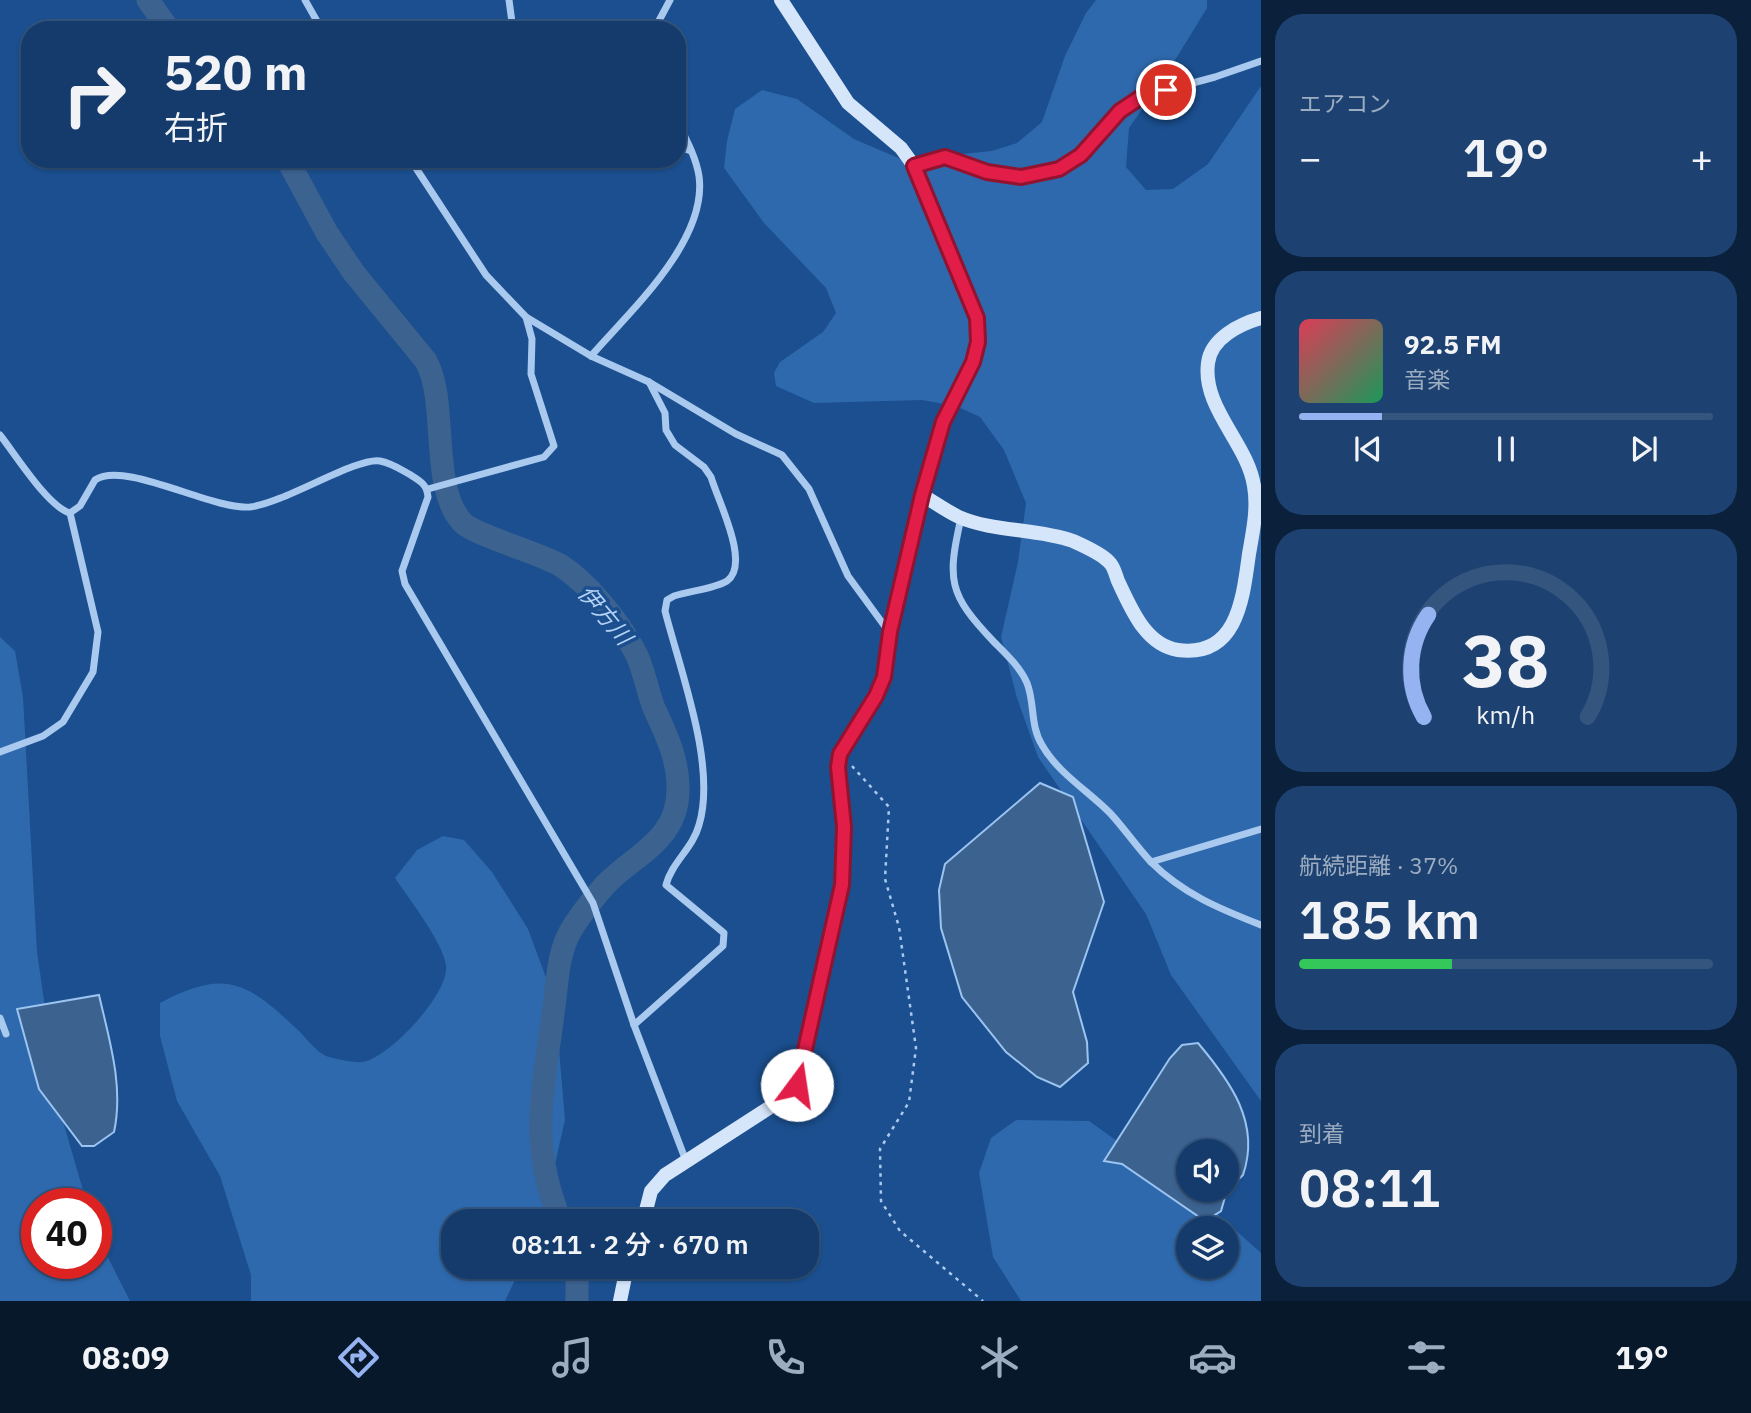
<!DOCTYPE html>
<html lang="ja">
<meta charset="utf-8">
<style>
body{margin:0;font-family:"IBM Plex Sans","Noto Sans JP",sans-serif;background:#1d4271;color:#f1f3f6;height:100vh;display:flex;flex-direction:column;font-size:26px;white-space:nowrap}
*{box-sizing:border-box;margin:0}
p{font-size:23px;color:#9dadc1}
.icon{flex:none;width:38px;height:38px;fill:none;stroke:currentColor;stroke-width:2;stroke-linecap:round;stroke-linejoin:round}
.map{position:relative;flex:1;overflow:hidden}
.side{display:flex;flex-direction:column;gap:14px;padding:14px;background:#0b203b;width:490px}
.side>*{flex:none}
.hud{position:absolute;left:21px;top:21px;width:665px;height:147px;border-radius:28px;box-shadow:0 2px 5px #0004,0 0 0 2px #33557e;background:#143b6b;color:#f1f3f6;overflow:hidden}
.tools{position:absolute;left:1176px;top:1139px;display:grid;gap:14px}
.tools a{display:grid;place-items:center;width:63px;height:63px;border-radius:50%;background:#143b6b;box-shadow:0 2px 5px #0004,0 0 0 2px #33557e;font-size:35px}
.speed{position:absolute;left:21px;top:1188px;display:flex;gap:14px;font-size:35px;font-weight:700;text-align:center}
.speed>*{display:grid;place-content:center;width:91px;height:91px;border-radius:50%;background:#143b6b;box-shadow:0 2px 5px #0004,0 0 0 2px #33557e;line-height:1}
.speed .limit{border:10px solid #d22;background:#fff;color:#111}
.pin{position:absolute;display:grid;place-items:center;width:60px;height:60px;color:#fff;margin:-30px;border:4px solid #fff;border-radius:50%;box-shadow:0 2px 7px #0007}
.me{position:absolute;width:77px;margin:-38px;rotate:14deg;stroke-linejoin:round;filter:drop-shadow(0 0 5px #0008)}
.turn{display:flex;align-items:center;gap:24px;height:147px;padding:0 28px;font-size:32px}
.turn .icon{width:91px;height:91px;stroke-width:2.5}
.turn b{display:block;font-size:49px;line-height:60px}
.big{font-size:52px;font-weight:600;line-height:1.1}
.side .card{flex:1;display:flex;flex-direction:column;justify-content:center;gap:10px;min-width:0;padding:0 24px;border-radius:28px;background:#1d4271}
.side .dial{align-items:center;gap:0}
.dial svg{height:182px;overflow:visible;fill:none;stroke:#33557e;stroke-width:7;stroke-linecap:round;text-anchor:middle}
.dial text{fill:#f1f3f6;stroke:none}
.song{display:flex;align-items:center;gap:21px}
.cover{width:84px;height:84px;border-radius:10px;background:linear-gradient(135deg,hsl(350 70% 55%),hsl(150 70% 35%))}
.played{height:7px;border-radius:4px;background:linear-gradient(90deg,#95b2f1 20%,#33557e 20%)}
.keys{display:flex;justify-content:space-around;direction:ltr}
.heat{display:flex;justify-content:space-between;align-items:center;font-size:38px;direction:ltr}
.charge{height:10px;border-radius:5px;background:linear-gradient(90deg,#34c759 37%,#33557e 0)}
.trip{position:absolute;left:441px;top:1209px;width:378px;height:70px;border-radius:28px;background:#143b6b;box-shadow:0 2px 5px #0004,0 0 0 2px #33557e;font-weight:600;line-height:70px;text-align:center}
.tab-bar{display:flex;height:112px;justify-content:space-around;align-items:center;background:#08182b;color:#9dadc1}
.tab-bar .icon{width:49px;height:49px}
.tab-bar .selected{color:#95b2f1}
.tab-bar b{font-size:32px;color:#f1f3f6}
main{display:flex;flex:1;min-height:0}
.map>svg:first-child{display:block}
</style>
<main>
<div class="map">
<svg width="1261" height="1301" viewBox="0 0 1261 1301">
<rect width="100%" height="100%" fill="#1b4f8f"/>
<g fill="#2e69ad" fill-rule="evenodd">
<polygon points="1096,0 1207,0 1207,8 1166,75 1129,128 1126,167 1146,190 1173,189 1208,164 1261,86 1261,1101 1171,975 1146,914 1038,757 1017,698 1001,637 1018,562 1026,503 1004,450 980,417 956,406 922,400 814,403 776,386 774,373 780,362 823,332 836,313 826,288 764,223 724,168 727,141 735,109 762,90 797,99 854,139 903,160 992,151 1017,143 1042,122 1065,56 1086,13"/>
<polygon points="0,637 15,651 23,697 37,952 60,1111 87,1204 37,1204 37,1264 96,1264 96,1234 130,1301 0,1301"/>
<path d="M443 836 464 840 492 872 528 929 555 1002 565 1120 542 1221 453 1222V1267H521L505 1301H251V1275L220 1176 177 1101 160 1036V1003C226 968 247 982 299 1031 306 1038 317 1052 326 1056 334 1059 355 1063 363 1062 390 1057 450 993 446 965 442 941 409 899 395 878L417 850Z"/>
<path d="M1016 1120 1089 1121 1213 1210 1261 1253V1301H1021L993 1257 979 1173 991 1138ZM1188 1228H1227V1267H1188Z"/>
</g>
<g fill="#3c6290" stroke="#9cc4f0" stroke-width="2">
<polygon points="1040,783 1073,797 1104,902 1073,992 1087,1042 1088,1063 1060,1087 1037,1077 1006,1052 962,997 941,928 939,890 945,864"/>
<path d="M99 995C109 1039 124 1086 114 1132L94 1146H82L39 1089 17 1009Z"/>
<path d="M1198 1043C1230 1081 1261 1123 1243 1175 1238 1180 1231 1185 1227 1190V1152H1188V1190H1227L1221 1211 1205 1221 1122 1164 1104 1161 1170 1058 1182 1045Z"/>
</g>
<g fill="none" stroke-linecap="round" stroke-linejoin="round">
<g stroke="#3c6290" stroke-width="23">
<polyline points="148,0 169,30"/>
<path d="M287 159 327 233 354 273 426 361C449 403 429 488 463 523 475 535 539 553 560 565 588 583 617 619 633 648 644 666 646 688 654 708 666 734 678 758 678 788 679 840 635 854 605 885 593 899 579 916 570 932 557 955 557 988 553 1014 543 1094 528 1143 561 1222"/>
<polyline points="577,1267 577,1301"/>
</g>
<polyline stroke="#a9c9ee" stroke-width="2.5" stroke-dasharray="3.5 5" stroke-linecap="butt" points="852,766 889,807 885,879 899,927 916,1048 909,1102 880,1149 881,1201 900,1231 983,1301"/>
<g stroke="#a9c9ee" stroke-width="7">
<polyline points="305,0 322,30"/>
<polyline points="509,0 513,30"/>
<polyline points="654,30 670,0"/>
<polyline points="677,146 691,151"/>
<polyline points="410,159 486,275 526,317 591,356 649,382 736,434 782,455 809,489 848,576 889,632"/>
<polyline points="914,166 945,157 987,172 1021,177 1059,168 1081,155 1120,111 1141,97 1215,77 1261,61"/>
<path d="M591 356C630 311 708 241 699 176 696 157 686 139 677 121"/>
<path d="M0 435C15 454 48 507 70 513"/>
<polyline points="428,489 544,457 554,446 531,374 532,339 526,317"/>
<path d="M70 513 80 506 95 480C125 460 211 510 250 507 285 503 356 457 380 461 391 463 400 469 409 474 420 481 427 484 428 497L402 571 405 584 593 903 634 1025 686 1161"/>
<path d="M961 518C947 580 948 594 994 642 1006 654 1020 667 1027 683 1035 703 1030 726 1042 745 1057 772 1088 791 1110 813 1124 828 1136 846 1151 862 1183 894 1220 909 1261 925"/>
<polyline points="0,752 43,736 63,722 93,672 98,632 70,513"/>
<polyline points="1151,862 1261,829"/>
<polyline points="0,1018 6,1034"/>
<path d="M634 1025 723 946 724 933 666 885C672 862 693 848 699 825 717 766 680 670 665 611L667 600 674 596C689 591 714 589 727 581 751 564 718 501 711 477L704 467 675 445 666 430 665 413 649 382"/>
</g>
<g stroke="#d6e6fa" stroke-width="14">
<path d="M922 495C934 502 946 511 959 517 993 532 1037 528 1073 541 1082 545 1102 554 1109 562 1114 566 1116 576 1118 581 1131 608 1145 645 1178 650 1238 658 1243 597 1249 554 1253 531 1258 508 1254 486 1248 444 1202 408 1208 363 1211 338 1240 324 1261 318"/>
<polyline points="643,1222 651,1191 665,1175 789,1095 797,1085 842,885 844,827 838,781 840,754 876,697 883,677 890,632 922,495 943,422 973,362 978,342 977,318 914,166 901,148 848,103 781,0"/>
<polyline points="620,1301 627,1267"/>
</g>
</g>
<g fill="none" stroke-linecap="round" stroke-linejoin="round">
<g stroke="#92132f" stroke-width="18">
<polyline id="route" points="797,1085 842,885 844,827 838,767 840,754 876,696 884,677 890,632 922,495 943,422 973,362 978,342 977,318 914,166 945,157 987,172 1021,177 1059,169 1081,155 1120,111 1141,97 1166,90"/>
</g>
<use href="#route" stroke="#e11d48" stroke-width="12"/>
</g>
<g text-anchor="middle" stroke-width="7" stroke-linejoin="round" paint-order="stroke">
<g font-size="23" font-style="italic" fill="#b5d3f5" stroke="#1b4f8f">
<text transform="translate(605 615) rotate(50)" y="8">伊方川</text>
</g>
</g>
</svg>
<div class="tools">
<a><svg class="icon" aria-label="sound" viewBox="0 0 24 24"><path d="M4 9h4l5-4v14l-5-4H4zM17 9q2 3 0 6"/></svg></a>
<a><svg class="icon" aria-label="layers" viewBox="0 0 24 24"><path d="M12 4l9 5-9 5-9-5zM3 14l9 5 9-5"/></svg></a>
</div>
<div class="speed"><div class="limit">40</div></div>
<div class="pin" style="left:1166px;top:90px;background:#d93025"><svg class="icon" aria-label="arrive" viewBox="0 0 24 24"><path d="M6 21V4h12l-3 4 3 4H6"/></svg></div>
<svg class="me" style="left:797px;top:1085px" viewBox="-20 -20 40 40"><circle r="19" fill="#fff"/><path d="M0-13L10 11 0 6-10 11z" fill="#e11d48"/></svg>
<div class="trip">08:11 · 2 分 · 670 m</div>
<div class="hud">
<div class="turn"><svg class="icon" aria-label="right" viewBox="0 0 24 24"><path d="M7 20v-9h11M14 6l5 5-5 5"/></svg><div><b>520 m</b>右折</div></div>
</div>
</div>
<section class="side">
<div class="card"><p>エアコン</p>
<div class="heat"><a>−</a><b class="big">19°</b><a>+</a></div>
</div>
<div class="card">
<div class="song"><i class="cover"></i><div><b>92.5 FM</b><p>音楽</p></div></div>
<div class="played"></div>
<div class="keys"><svg class="icon" aria-label="previous" viewBox="0 0 24 24"><path d="M18 5L8 12l10 7zM5 5v14"/></svg><svg class="icon" aria-label="pause" viewBox="0 0 24 24"><path d="M8 5v14M16 5v14"/></svg><svg class="icon" aria-label="next" viewBox="0 0 24 24"><path d="M6 5l10 7-10 7zM19 5v14"/></svg></div>
</div>
<div class="card dial"><svg viewBox="0 0 100 80">
<path d="M14 69A42 42 0 1 1 86 69"/>
<path d="M14 69A42 42 0 0 1 16 24" stroke="#95b2f1"/>
<text x="50" y="56" font-size="32" font-weight="700">38</text>
<text x="50" y="72" font-size="11">km/h</text>
</svg></div>
<div class="card"><p>航続距離 · 37%</p><b class="big">185 km</b><div class="charge"></div></div>
<div class="card"><p>到着</p><b class="big">08:11</b></div>
</section>
</main>
<nav class="tab-bar">
<b>08:09</b>
<svg class="icon selected" aria-label="directions" viewBox="0 0 24 24"><path d="M12 3l9 9-9 9-9-9zM9 14v-3h6M13 9l2 2-2 2"/></svg>
<svg class="icon" aria-label="music" viewBox="0 0 24 24"><path d="M9 18V5l10-2v13"/><circle cx="6" cy="18" r="3"/><circle cx="16" cy="16" r="3"/></svg>
<svg class="icon" aria-label="phone" viewBox="0 0 24 24"><path d="M5 4h4l2 5-3 2q2 4 5 5l2-3 5 2v4C11 20 4 13 5 4z"/></svg>
<svg class="icon" aria-label="climate" viewBox="0 0 24 24"><path d="M12 3v18M4 7l16 10M4 17L20 7"/></svg>
<svg class="icon" aria-label="car" viewBox="0 0 24 24"><path d="M5 17H2v-5l4-1 3-4h7l3 4 3 1v5h-3M9 17h6M6 11h13"/><circle cx="7" cy="17" r="2"/><circle cx="17" cy="17" r="2"/></svg>
<svg class="icon" aria-label="filters" viewBox="0 0 24 24"><path d="M4 7h16M4 17h16"/><circle cx="9" cy="7" r="2"/><circle cx="15" cy="17" r="2"/></svg>
<b>19°</b>
</nav>
